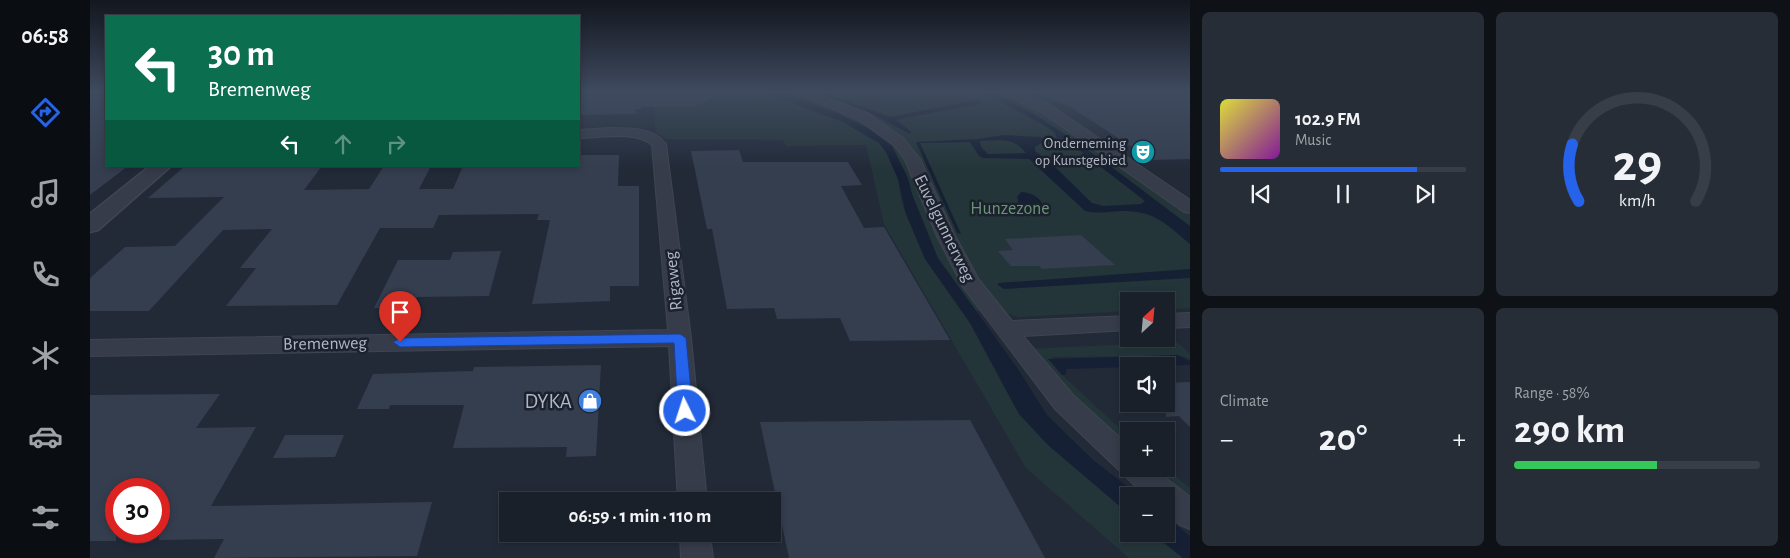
<!DOCTYPE html>
<meta charset="utf-8">
<style>
body{margin:0;font-family:"Alegreya Sans",sans-serif;background:#272d36;color:#f1f3f6;height:100vh;display:flex;flex-direction:column;font-size:19px;white-space:nowrap}
*{box-sizing:border-box;margin:0}
p{font-size:16px;color:#9fa3a8}
.icon{flex:none;width:28px;height:28px;fill:none;stroke:currentColor;stroke-width:2;stroke-linecap:round;stroke-linejoin:round}
.map{position:relative;flex:1;overflow:hidden}
.side{display:flex;flex-direction:column;gap:12px;padding:12px;background:#0e1217;width:600px}
.side>*{flex:none}
.hud{position:absolute;left:15px;top:15px;width:475px;height:152px;border-radius:0px;box-shadow:0 2px 8px #0003,0 0 0 1px #383e47;background:#0b6e4f;color:#fff;overflow:hidden}
.needle{width:32px;rotate:26deg}
.controls{position:absolute;left:1030px;top:292px;display:grid;gap:10px}
.controls a{display:grid;place-items:center;width:55px;height:55px;border-radius:0px;background:#1a202a;box-shadow:0 2px 8px #0003,0 0 0 1px #383e47;font-size:25px}
.speed{position:absolute;left:15px;top:478px;display:flex;gap:10px;font-size:25px;font-weight:700;text-align:center}
.speed>*{display:grid;place-content:center;width:65px;height:65px;border-radius:50%;background:#1a202a;box-shadow:0 2px 8px #0003,0 0 0 1px #383e47;line-height:1}
.speed .limit{border:8px solid #d22;background:#fff;color:#111}
.pin{position:absolute;display:grid;place-items:center;width:42px;height:42px;color:#fff;margin:-51px -21px;border-radius:50% 50% 50% 0;rotate:-45deg;box-shadow:0 0 5px #0007}
.pin .icon{rotate:45deg}
.me{position:absolute;width:55px;margin:-28px;rotate:356deg;stroke-linejoin:round;filter:drop-shadow(0 0 4px #0008)}
.turn{display:flex;align-items:center;gap:18px;height:105px;padding:0 20px;font-size:22px}
.turn .icon{width:65px;height:65px;stroke-width:2.5}
.turn b{display:block;font-size:35px;line-height:42px}
.lanes{display:flex;align-items:center;height:48px;padding:0 20px;background:#0003;justify-content:center;gap:25px;direction:ltr}
.lanes .off{opacity:.35}
.big{font-size:38px;font-weight:700;line-height:1.1}
.side .card{flex:1;display:flex;flex-direction:column;justify-content:center;gap:8px;min-width:0;padding:0 18px;border-radius:8px;background:#272d36}
.side .dial{align-items:center;gap:0}
.dial svg{height:130px;overflow:visible;fill:none;stroke:#383e47;stroke-width:7;stroke-linecap:round;text-anchor:middle}
.dial text{fill:#f1f3f6;stroke:none}
.song{display:flex;align-items:center;gap:15px}
.cover{width:60px;height:60px;border-radius:8px;background:linear-gradient(135deg,hsl(60 70% 55%),hsl(290 70% 35%))}
.played{height:5px;border-radius:2px;background:linear-gradient(90deg,#2563eb 80%,#383e47 80%)}
.keys{display:flex;justify-content:space-around;direction:ltr}
.heat{display:flex;justify-content:space-between;align-items:center;font-size:28px;direction:ltr}
.charge{height:8px;border-radius:4px;background:linear-gradient(90deg,#34c759 58%,#383e47 0)}
.side .tiles{flex:1;display:grid;gap:12px;grid-template-columns:repeat(2,1fr)}
.trip{position:absolute;left:409px;top:492px;width:282px;height:50px;border-radius:0px;background:#1a202a;box-shadow:0 2px 8px #0003,0 0 0 1px #383e47;font-weight:700;line-height:50px;text-align:center}
main{display:flex;flex:1;min-height:0}
.menu{display:flex;flex-direction:column;width:90px;justify-content:space-around;align-items:center;background:#0a0d11;color:#9fa3a8}
.menu .icon{width:35px;height:35px}
.menu .active{color:#2563eb}
.menu b{font-size:22px;color:#f1f3f6}
.map>svg:first-child{display:block}
</style>
<main>
<nav class="menu">
<b>06:58</b>
<svg class="icon active" aria-label="directions" viewBox="0 0 24 24"><path d="M12 3l9 9-9 9-9-9zM9 14v-3h6M13 9l2 2-2 2"/></svg>
<svg class="icon" aria-label="music" viewBox="0 0 24 24"><path d="M9 18V5l10-2v13"/><circle cx="6" cy="18" r="3"/><circle cx="16" cy="16" r="3"/></svg>
<svg class="icon" aria-label="phone" viewBox="0 0 24 24"><path d="M5 4h4l2 5-3 2q2 4 5 5l2-3 5 2v4C11 20 4 13 5 4z"/></svg>
<svg class="icon" aria-label="climate" viewBox="0 0 24 24"><path d="M12 3v18M4 7l16 10M4 17L20 7"/></svg>
<svg class="icon" aria-label="car" viewBox="0 0 24 24"><path d="M5 17H2v-5l4-1 3-4h7l3 4 3 1v5h-3M9 17h6M6 11h13"/><circle cx="7" cy="17" r="2"/><circle cx="17" cy="17" r="2"/></svg>
<svg class="icon" aria-label="filters" viewBox="0 0 24 24"><path d="M4 7h16M4 17h16"/><circle cx="9" cy="7" r="2"/><circle cx="15" cy="17" r="2"/></svg>
</nav>
<div class="map">
<svg width="1100" height="558" viewBox="0 0 1100 558">
<rect width="100%" height="100%" fill="#222a38"/>
<g fill="#243539">
<polygon points="562,91 670,91 753,122 789,143 796,152 808,179 812,204 835,259 880,323 929,414 958,445 1039,514 1039,534 1063,534 1093,558 1039,558 936,468 794,224 776,145 696,146 693,140 576,139 566,133"/>
<polygon points="674,91 908,91 953,113 1100,215 1100,308 1076,310 1076,301 1039,301 1039,311 929,317 912,312 885,311 882,306 871,307 812,187 796,147 759,124"/>
<polygon points="1087,342 1100,354 1100,359 1093,356 962,357 972,375 1039,437 1039,457 937,349"/>
<polygon points="1053,469 1075,469 1100,488 1100,508"/>
</g>
<g fill="#162035" fill-rule="evenodd">
<polygon points="670,91 688,91 745,112 778,128 802,146 818,178 822,194 848,258 928,369 957,415 1003,460 1050,496 1039,496 1039,514 958,445 929,414 880,323 835,259 816,214 808,179 796,152 789,143 753,122"/>
<polygon points="722,91 728,91 800,117 875,102 887,100 893,103 806,120 821,132 820,134 780,113"/>
<path d="M890 91C928 91 1063 199 1100 226V244C1076 224 1064 210 1031 211 1018 212 1007 214 995 211L939 159 893 158 889 156 880 142 830 143 871 234 867 233 826 142 888 139 914 135 951 137 955 141 945 147V151L960 162 1002 203 1013 206 1051 204 1055 201 976 140 966 137 965 133 957 127ZM890 141C911 141 922 136 936 153L898 154 891 147Z"/>
<path d="M931 192C943 193 953 198 954 211L942 212 930 207 927 197Z"/>
<polygon points="1100,269 1100,278 914,289 908,285 908,283"/>
<polygon points="1087,355 1100,361 1100,365 977,369 975,375 972,375 958,359"/>
<polygon points="1076,517 1100,536 1100,558 1093,558 1063,534 1076,534"/>
</g>
<g fill="#343e4f">
<polygon points="0,91 16,91 16,167 38,166 0,195"/>
<polygon points="489,91 639,91 604,107 551,107 551,109 545,109 546,114 489,115"/>
<polygon points="945,91 1100,91 1100,159 1062,160 982,108"/>
<polygon points="649,150 653,162 758,162 772,185 751,186 774,228 794,227 860,340 760,341 750,318 687,319 684,308 637,309 622,229 617,229 601,151"/>
<polygon points="489,155 529,155 528,186 549,186 549,286 520,286 520,301 442,304 460,220 447,220 449,214 349,215 343,228 290,228 247,305 136,306 166,268 150,268 182,229 133,230 59,311 0,311 0,278 35,247 85,246 134,197 58,198 95,166 232,166 214,190 279,189 294,166 341,166 329,189 363,189 373,166 489,166"/>
<polygon points="991,235 1025,265 952,269 949,266 921,266 908,251 923,250 915,239"/>
<polygon points="411,251 399,296 327,297 322,308 284,308 308,260 360,260 363,252"/>
<polygon points="511,365 506,456 476,457 477,447 363,448 374,405 300,405 299,409 267,409 283,374 383,371 384,367"/>
<polygon points="1100,382 1100,427 1089,416 1076,417 1076,383"/>
<polygon points="130,394 106,428 166,427 121,506 342,502 327,556 124,558 134,539 69,540 69,489 26,489 26,541 0,541 0,395"/>
<polygon points="880,420 955,558 699,558 670,422"/>
<polygon points="195,435 254,435 245,457 183,458"/>
</g>
<g fill="none" stroke-linecap="round" stroke-linejoin="round">
<g stroke="#3f4552" stroke-width="2">
<g id="minor">
<polygon points="704,91 721,91 779,114 814,139 830,159 864,234 889,280 922,321 1039,316 1039,330 933,336 983,395 1039,446 1039,469 1064,469 1100,497 1100,529 1090,525 1076,513 1076,496 1056,496 965,409 873,287 846,234 815,160 804,145 769,120"/>
<polygon points="909,91 926,91 960,105 1100,200 1100,213 1094,212 950,111"/>
<path d="M519 128C538 128 564 127 576 144L601 338 617 501H588L579 346 0 356V340L578 330 562 145C545 130 510 138 489 138V130Z"/>
<polygon points="1100,313 1100,327 1076,328 1076,314"/>
<polygon points="590,534 620,534 623,558 591,558"/>
</g>
</g>
<g stroke="#3f4552" stroke-width="3">
<polygon id="tertiary" points="60,166 81,166 8,230 0,232 0,214"/>
</g>
<use href="#minor" fill="#363c49" fill-rule="evenodd"/>
<use href="#tertiary" fill="#363c49" fill-rule="evenodd"/>
</g>
<linearGradient id="sky" x2="0" y2="1"><stop stop-color="#13171f"/><stop offset="0.54" stop-color="#3e4a5e"/><stop offset="1" stop-color="#3e4a5e" stop-opacity="0"/></linearGradient>
<rect width="1100" height="169" fill="url(#sky)"/>
<polygon fill="#2563eb" stroke="#184099" points="590,334 596,338 603,411 600,415 590,415 588,411 584,343 310,347 303,342 310,338"/>
<defs>
<g id="theatre-disc" transform="scale(1.25)"><circle r="9.5" fill="#0f9aa8" stroke="#1b212d"/><path d="M-5-5.5Q0-4 5-5.5V0Q5 5 0 6Q-5 5-5 0ZM-3.3-2.5H-1v1.5H-3.3ZM1-2.5H3.3v1.5H1ZM-2.8 1Q0 5.5 2.8 1Z" fill="#fff"/></g>
<g id="shop-disc" transform="scale(1.25)"><circle r="9.5" fill="#3f7fe0" stroke="#1b212d"/><path d="M-5-2.5h2.3a2.7 3.5 0 0 1 5.4 0H5L5.5 6h-11ZM-1.5-2.5h3a1.5 2.3 0 0 0-3 0Z" fill="#fff"/></g>
</defs>
<g fill-rule="evenodd">
<use href="#theatre-disc" x="1053" y="152"/>
<use href="#shop-disc" x="500" y="401"/>
</g>
<g text-anchor="middle" stroke-width="5" stroke-linejoin="round" paint-order="stroke">
<g font-size="15" fill="#b1b7c5" stroke="#1b212d" text-anchor="end">
<text x="1036" y="148">Onderneming<tspan x="1036" dy="17">op Kunstgebied</tspan></text>
</g>
<g font-size="18" fill="#699476" stroke="#1b212d">
<text x="920" y="214">Hunzezone</text>
</g>
<g font-size="18" fill="#b1b7c5" stroke="#1b212d">
<text transform="translate(855 228) rotate(64)" y="6">Euvelgunnerweg</text>
<text transform="translate(583 281) rotate(-96)" y="6">Rigaweg</text>
<text transform="translate(235 343) rotate(-1)" y="6">Bremenweg</text>
</g>
<g font-size="21" fill="#b1b7c5" stroke="#1b212d" text-anchor="end">
<text x="482" y="408">DYKA</text>
</g>
</g>
</svg>
<div class="controls">
<a><svg class="needle" viewBox="-14 -14 28 28"><path d="M0-13l5 13h-10z" fill="#e53935"/><path d="M0 13l5-13h-10z" fill="#9fa3a8"/></svg></a>
<a><svg class="icon" aria-label="sound" viewBox="0 0 24 24"><path d="M4 9h4l5-4v14l-5-4H4zM17 9q2 3 0 6"/></svg></a>
<a>+</a>
<a>−</a>
</div>
<div class="speed"><div class="limit">30</div></div>
<div class="pin" style="left:310px;top:342px;background:#d93025"><svg class="icon" aria-label="arrive" viewBox="0 0 24 24"><path d="M6 21V4h12l-3 4 3 4H6"/></svg></div>
<svg class="me" style="left:595px;top:411px" viewBox="-20 -20 40 40"><circle r="17" fill="#2563eb" stroke="#fff" stroke-width="3"/><path d="M0-11L8 9 0 5-8 9z" fill="#fff"/></svg>
<div class="trip">06:59 · 1 min · 110 m</div>
<div class="hud">
<div class="turn"><svg class="icon" aria-label="left" viewBox="0 0 24 24"><path d="M17 20v-9H6M10 6l-5 5 5 5"/></svg><div><b>30 m</b>Bremenweg</div></div>
<div class="lanes"><svg class="icon" aria-label="left" viewBox="0 0 24 24"><path d="M17 20v-9H6M10 6l-5 5 5 5"/></svg><svg class="icon off" aria-label="ahead" viewBox="0 0 24 24"><path d="M12 20V5M6 11l6-6 6 6"/></svg><svg class="icon off" aria-label="right" viewBox="0 0 24 24"><path d="M7 20v-9h11M14 6l5 5-5 5"/></svg></div>
</div>
</div>
<section class="side">
<div class="tiles">
<div class="card">
<div class="song"><i class="cover"></i><div><b>102.9 FM</b><p>Music</p></div></div>
<div class="played"></div>
<div class="keys"><svg class="icon" aria-label="previous" viewBox="0 0 24 24"><path d="M18 5L8 12l10 7zM5 5v14"/></svg><svg class="icon" aria-label="pause" viewBox="0 0 24 24"><path d="M8 5v14M16 5v14"/></svg><svg class="icon" aria-label="next" viewBox="0 0 24 24"><path d="M6 5l10 7-10 7zM19 5v14"/></svg></div>
</div>
<div class="card dial"><svg viewBox="0 0 100 80">
<path d="M14 69A42 42 0 1 1 86 69"/>
<path d="M14 69A42 42 0 0 1 10 34" stroke="#2563eb"/>
<text x="50" y="56" font-size="32" font-weight="700">29</text>
<text x="50" y="72" font-size="11">km/h</text>
</svg></div>
<div class="card"><p>Climate</p>
<div class="heat"><a>−</a><b class="big">20°</b><a>+</a></div>
</div>
<div class="card"><p>Range · 58%</p><b class="big">290 km</b><div class="charge"></div></div>
</div>
</section>
</main>
